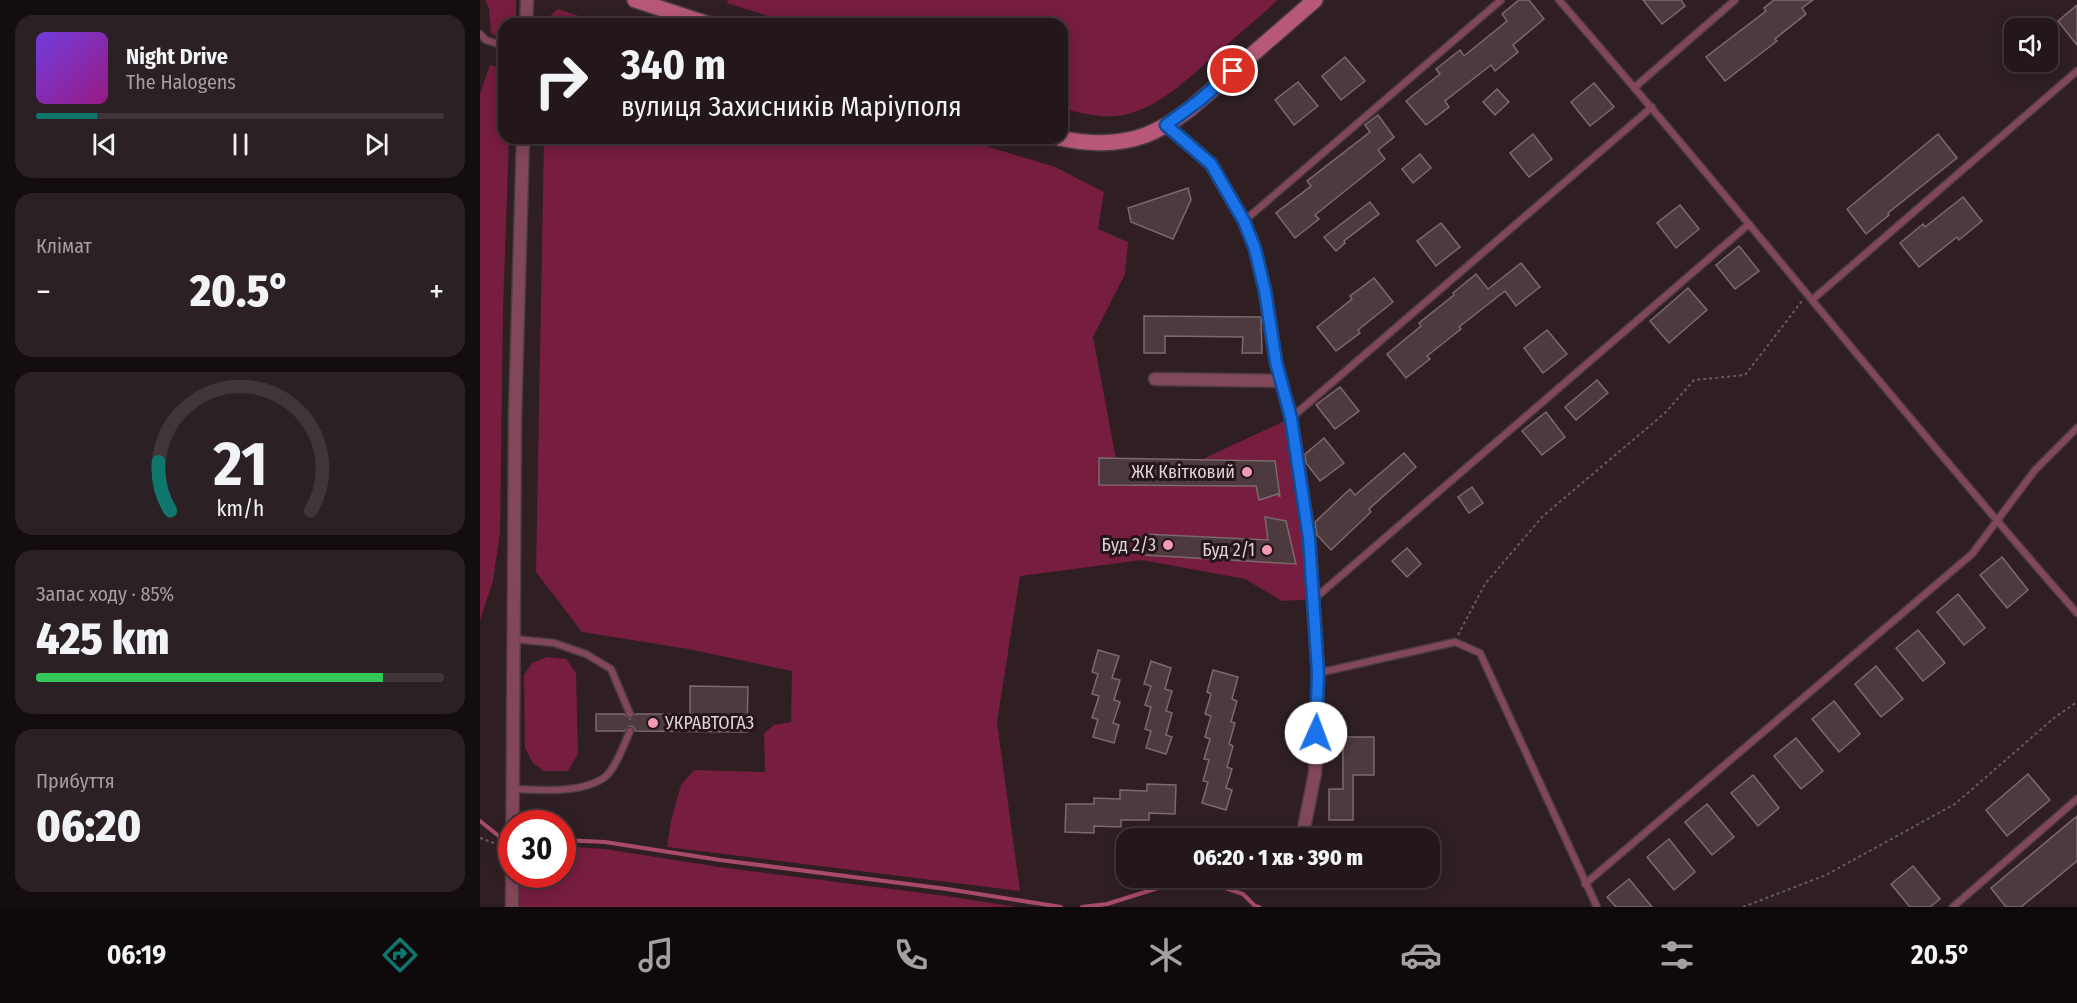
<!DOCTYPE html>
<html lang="uk">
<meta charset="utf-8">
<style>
body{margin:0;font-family:"Fira Sans Condensed",sans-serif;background:#2b2023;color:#f1f3f6;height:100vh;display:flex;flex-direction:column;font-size:22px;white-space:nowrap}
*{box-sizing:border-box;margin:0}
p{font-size:20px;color:#a39fa2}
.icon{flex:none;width:33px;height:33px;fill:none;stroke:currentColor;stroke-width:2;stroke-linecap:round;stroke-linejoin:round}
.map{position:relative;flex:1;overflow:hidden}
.drawer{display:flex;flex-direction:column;gap:15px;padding:15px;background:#130d0e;width:480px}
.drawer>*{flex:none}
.banner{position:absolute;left:18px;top:18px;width:570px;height:126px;border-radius:18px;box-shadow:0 3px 15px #0003,0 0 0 2px #403639;background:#23171a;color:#f1f3f6;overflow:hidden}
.tools{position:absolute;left:1524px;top:18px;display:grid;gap:12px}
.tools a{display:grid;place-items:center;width:54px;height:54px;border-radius:12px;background:#23171a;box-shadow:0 3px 15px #0003,0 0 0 2px #403639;font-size:30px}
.speed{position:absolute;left:18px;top:810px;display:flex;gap:12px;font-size:30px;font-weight:700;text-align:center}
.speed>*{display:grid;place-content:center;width:78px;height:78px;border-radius:50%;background:#23171a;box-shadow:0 3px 15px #0003,0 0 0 2px #403639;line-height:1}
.speed .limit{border:9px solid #d22;background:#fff;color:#111}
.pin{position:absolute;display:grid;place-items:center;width:51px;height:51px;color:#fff;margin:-26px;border:3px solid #fff;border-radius:50%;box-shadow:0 2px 6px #0007}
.me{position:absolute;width:66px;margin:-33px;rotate:2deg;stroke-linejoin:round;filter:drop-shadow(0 0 4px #0008)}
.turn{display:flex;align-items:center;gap:21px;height:126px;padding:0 24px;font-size:27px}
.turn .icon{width:78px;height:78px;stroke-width:2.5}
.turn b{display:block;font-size:42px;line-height:51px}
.big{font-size:45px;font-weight:800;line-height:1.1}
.drawer .card{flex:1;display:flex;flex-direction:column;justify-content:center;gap:9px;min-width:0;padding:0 21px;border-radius:18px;background:#2b2023}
.drawer .dial{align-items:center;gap:0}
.dial svg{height:156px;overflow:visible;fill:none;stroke:#403639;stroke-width:7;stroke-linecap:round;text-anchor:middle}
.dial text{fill:#f1f3f6;stroke:none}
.song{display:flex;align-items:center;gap:18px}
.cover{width:72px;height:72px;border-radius:9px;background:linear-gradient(135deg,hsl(260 70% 55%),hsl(310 70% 35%))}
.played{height:6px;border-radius:3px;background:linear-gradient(90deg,#0f766e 15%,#403639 15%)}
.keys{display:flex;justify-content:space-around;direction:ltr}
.heat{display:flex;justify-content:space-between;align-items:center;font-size:33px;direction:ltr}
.charge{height:9px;border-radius:4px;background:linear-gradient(90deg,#34c759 85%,#403639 0)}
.trip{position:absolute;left:636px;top:828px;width:324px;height:60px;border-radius:18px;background:#23171a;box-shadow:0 3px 15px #0003,0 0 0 2px #403639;font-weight:800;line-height:60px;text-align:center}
.tab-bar{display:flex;height:96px;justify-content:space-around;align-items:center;background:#0e090a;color:#a39fa2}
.tab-bar .icon{width:42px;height:42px}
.tab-bar .on{color:#0f766e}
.tab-bar b{font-size:27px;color:#f1f3f6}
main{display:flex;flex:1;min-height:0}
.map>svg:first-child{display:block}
</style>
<main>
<section class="drawer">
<div class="card">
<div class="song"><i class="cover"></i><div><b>Night Drive</b><p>The Halogens</p></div></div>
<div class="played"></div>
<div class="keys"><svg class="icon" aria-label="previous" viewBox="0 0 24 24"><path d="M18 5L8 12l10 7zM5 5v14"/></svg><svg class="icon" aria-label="pause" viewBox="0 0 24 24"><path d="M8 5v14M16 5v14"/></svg><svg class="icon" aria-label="next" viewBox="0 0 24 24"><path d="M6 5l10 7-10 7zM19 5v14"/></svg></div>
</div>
<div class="card"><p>Клімат</p>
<div class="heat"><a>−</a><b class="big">20.5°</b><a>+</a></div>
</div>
<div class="card dial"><svg viewBox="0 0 100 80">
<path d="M14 69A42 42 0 1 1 86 69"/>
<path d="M14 69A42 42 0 0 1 8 44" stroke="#0f766e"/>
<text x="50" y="56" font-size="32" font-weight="700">21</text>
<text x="50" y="72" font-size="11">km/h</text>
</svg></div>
<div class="card"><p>Запас ходу · 85%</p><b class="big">425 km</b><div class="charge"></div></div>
<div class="card"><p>Прибуття</p><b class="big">06:20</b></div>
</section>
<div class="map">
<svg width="1597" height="907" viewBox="0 0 1597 907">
<rect width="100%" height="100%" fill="#2f1f23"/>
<g fill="#761d40">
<polygon points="5,0 36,0 36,24 24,24 24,39 11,34 9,8"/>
<path d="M248 0H798C778 18 757 36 736 54 708 78 676 112 636 116 619 118 599 112 582 109V24H313L247 3Z"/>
<polygon points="78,9 123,24 67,24 68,18"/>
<polygon points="10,65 24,69 24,138 29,138 23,308 20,532 13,581 0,620 0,94"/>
<polygon points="64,138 479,138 575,167 624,192 618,229 648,242 645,274 613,337 640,480 690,483 727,457 811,418 834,599 802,601 765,579 662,560 540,576 517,722 540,891 187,847 191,821 201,785 214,770 285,772 284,733 294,725 311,722 312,671 208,649 102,632 56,572"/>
<polygon points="67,657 86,659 96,673 98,754 88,771 64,771 53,763 45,748 44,675 52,663"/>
<polygon points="83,846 125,849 239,867 466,896 537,907 39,907 39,875 82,874"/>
</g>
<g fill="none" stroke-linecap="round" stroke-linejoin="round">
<g stroke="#a94a6b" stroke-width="4">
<polyline points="0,821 20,837 29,839"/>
<polyline points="82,840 125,842 240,860 467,889 581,907"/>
<polyline points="602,907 627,904 694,883 736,885 763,894 775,906 779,907"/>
</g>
</g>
<g fill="#4c3a3f" stroke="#7c686d" stroke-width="1.5">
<polygon points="1039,0 1049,0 1064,19 1033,45 1038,52 1015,71 1011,65 965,101 969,107 946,125 926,101 960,74 956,69 980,50 984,56 1027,21 1022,14"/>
<polygon points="1163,0 1201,0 1205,6 1182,24"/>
<polygon points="1294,0 1333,0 1322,8 1326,14 1295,39 1297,41 1245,81 1226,57 1286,11 1284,8"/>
<polygon points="1597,5 1597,45 1578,21"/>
<polygon points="865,57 885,81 861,100 842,76"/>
<polygon points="818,82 838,106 814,125 795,100"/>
<polygon points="1114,83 1134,107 1110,126 1091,102"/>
<polygon points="1017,89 1029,102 1015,115 1003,102"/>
<polygon points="898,115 914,137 898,150 905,159 835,215 839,219 815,238 796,213 831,186 827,181 890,132 885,125"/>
<polygon points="1053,134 1072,159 1049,177 1030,153"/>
<polygon points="1458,134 1477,158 1408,213 1409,215 1386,234 1367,209"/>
<polygon points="940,154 951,168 933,183 922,169"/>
<polygon points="708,188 711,200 693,239 651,222 648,208"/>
<polygon points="1483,197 1502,221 1479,240 1477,237 1439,267 1420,243 1443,224 1445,227"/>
<polygon points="890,202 899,214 864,241 865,243 856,251 844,237"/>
<polygon points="1200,205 1219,229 1196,248 1177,223"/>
<polygon points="961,223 980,247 956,266 937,241"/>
<polygon points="1259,246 1279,271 1255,289 1236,265"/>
<polygon points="1041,263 1060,287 1036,306 1025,291 979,327 981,329 947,356 950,359 926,378 907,354 941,326 939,323 974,295 973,293 996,274 1008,289"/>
<polygon points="894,278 913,302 878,330 880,333 856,351 837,327 872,299 870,296"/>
<polygon points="1208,288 1227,310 1189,343 1170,321"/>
<polygon points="664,316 781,317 782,353 762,353 763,337 685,336 685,353 664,353"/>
<polygon points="1067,330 1087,354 1063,373 1044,348"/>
<polygon points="1117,380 1128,393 1096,420 1085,407"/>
<polygon points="860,387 879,411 855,429 836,405"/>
<polygon points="1066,412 1085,437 1062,455 1042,431"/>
<polygon points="844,438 864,463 840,481 826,463 825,454"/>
<polygon points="924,453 936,467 889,509 891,512 851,550 837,535 835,522 870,489 875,495"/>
<polygon points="619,458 795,461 800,497 798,494 779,500 776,486 619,485"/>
<polygon points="992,487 1003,503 989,513 978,497"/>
<polygon points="785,517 806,521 816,564 665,555 664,534 788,540"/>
<polygon points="927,548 941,564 927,577 912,561"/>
<polygon points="1522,557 1548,590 1527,608 1500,575"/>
<polygon points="1478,594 1505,628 1484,645 1457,612"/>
<polygon points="1438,630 1465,663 1443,681 1416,648"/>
<polygon points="618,650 639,656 632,678 640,680 634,700 640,702 633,723 639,725 634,743 613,737 618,719 612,718 619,696 612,694 618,674 612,672"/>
<polygon points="671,661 691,668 685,689 692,691 686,711 692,713 686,735 692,737 686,754 666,748 671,731 665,729 671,707 665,705 671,686 664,684"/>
<polygon points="1396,666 1423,699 1401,717 1375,684"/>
<polygon points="733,670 758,677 752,699 757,701 751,722 755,723 749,744 753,746 747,767 752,769 746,788 752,790 746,810 722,803 728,782 723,781 729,760 724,759 730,739 725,737 731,716 725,714 731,694 727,692"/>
<polygon points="210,686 268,687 267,732 155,731 154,727 150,726 144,731 116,731 116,714 144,714 150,719 155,714 210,714"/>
<polygon points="1354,701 1380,734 1359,752 1332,719"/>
<polygon points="863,737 894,737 894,775 873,775 873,820 849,820 849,789 863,789"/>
<polygon points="1316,738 1343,771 1321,789 1294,756"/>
<polygon points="1548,774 1570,800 1527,836 1506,810"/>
<polygon points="1273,775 1299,808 1278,826 1251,793"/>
<polygon points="667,784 696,785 695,814 669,813 669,820 641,820 641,827 614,826 614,833 585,832 586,804 614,804 614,798 640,799 640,790 667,791"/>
<polygon points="1227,804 1254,837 1232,855 1205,822"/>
<polygon points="1597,816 1597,861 1541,907 1526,907 1511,888"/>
<polygon points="1189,839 1215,872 1194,890 1167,857"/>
<polygon points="1433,866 1460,899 1450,907 1430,907 1411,884"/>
<polygon points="1149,879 1172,907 1136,907 1127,897"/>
</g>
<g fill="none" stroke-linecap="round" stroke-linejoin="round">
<g stroke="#4b3c40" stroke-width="9">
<g id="lane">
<path d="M1079 0C1255 202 1420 412 1597 613"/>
<polyline points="0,34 6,40 24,46"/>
<polyline points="1155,87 1255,0"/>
<polyline points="764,221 1021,0"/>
<polyline points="1332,300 1597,71"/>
<polyline points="811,418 1172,107"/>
<polyline points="834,599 1269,224"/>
<polyline points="33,639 74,643 106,654 131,669 150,714"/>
<polyline points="838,673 975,642 1000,653 1117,907"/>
<path d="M32 789C58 790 102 794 125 777 136 768 144 744 150 731"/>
<polyline points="1105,884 1492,554 1555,470 1597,428"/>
<polyline points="1473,907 1597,799"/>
</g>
</g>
<g stroke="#4b3c40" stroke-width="15">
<g id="street">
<polyline points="46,24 47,0"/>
<polyline points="686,125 731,164 764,221 775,249 785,291 796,362 811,418 829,538 838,673 835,773 822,838"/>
<polyline points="675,379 801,381"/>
<polyline points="32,907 35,416 43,138"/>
</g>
</g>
<g stroke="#4b3c40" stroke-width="18">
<g id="secondary">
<polyline points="155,0 228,24"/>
<path d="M579 138C607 144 639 145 666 135 699 122 725 96 751 73 779 49 807 24 835 0"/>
</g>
</g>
<g stroke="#695a5e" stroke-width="2" stroke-dasharray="3 3" stroke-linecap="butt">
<polyline points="978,635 1005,584 1063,516 1185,413 1214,380 1265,375 1322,301"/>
<polyline points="0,838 20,845"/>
<polyline points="1263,907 1346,875 1475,804 1574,718 1597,702"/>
</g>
<use href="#lane" stroke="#83475a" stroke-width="6"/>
<use href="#street" stroke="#83475a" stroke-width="12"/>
<use href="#secondary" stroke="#b85878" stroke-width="15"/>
</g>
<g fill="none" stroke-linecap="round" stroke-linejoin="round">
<g stroke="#114b97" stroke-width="15">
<polyline id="route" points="753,71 720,100 686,125 731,164 764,221 775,249 785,291 796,362 811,418 829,538 838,673 836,733"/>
</g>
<use href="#route" stroke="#1a73e8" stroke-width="10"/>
</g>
<g fill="#f19ab3" stroke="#25151a" stroke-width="2">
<circle cx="767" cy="472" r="6"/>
<circle cx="688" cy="545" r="6"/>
<circle cx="787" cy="550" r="6"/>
<circle cx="173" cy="723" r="6"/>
</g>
<g text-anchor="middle" stroke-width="6" stroke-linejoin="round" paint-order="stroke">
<g font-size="18" fill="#dfd3d6" stroke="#25151a" text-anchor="end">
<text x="755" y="478">ЖК Квітковий</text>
<text x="676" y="551">Буд 2/3</text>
<text x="775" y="556">Буд 2/1</text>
<text x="185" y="729" text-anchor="start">УКРАВТОГАЗ</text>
</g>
</g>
</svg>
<div class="tools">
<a><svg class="icon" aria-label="sound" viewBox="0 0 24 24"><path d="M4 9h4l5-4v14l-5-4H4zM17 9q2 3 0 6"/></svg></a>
</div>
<div class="speed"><div class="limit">30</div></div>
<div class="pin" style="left:753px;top:71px;background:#d93025"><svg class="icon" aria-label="arrive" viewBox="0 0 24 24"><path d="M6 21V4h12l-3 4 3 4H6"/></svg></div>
<svg class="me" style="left:836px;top:733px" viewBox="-20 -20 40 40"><circle r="19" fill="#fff"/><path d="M0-13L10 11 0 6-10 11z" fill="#1a73e8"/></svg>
<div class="trip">06:20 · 1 хв · 390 m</div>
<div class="banner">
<div class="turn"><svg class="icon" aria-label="right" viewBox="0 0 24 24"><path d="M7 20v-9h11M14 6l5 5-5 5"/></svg><div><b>340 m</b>вулиця Захисників Маріуполя</div></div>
</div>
</div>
</main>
<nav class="tab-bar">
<b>06:19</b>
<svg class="icon on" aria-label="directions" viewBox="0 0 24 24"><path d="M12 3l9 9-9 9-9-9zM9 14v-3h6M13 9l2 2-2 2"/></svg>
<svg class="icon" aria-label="music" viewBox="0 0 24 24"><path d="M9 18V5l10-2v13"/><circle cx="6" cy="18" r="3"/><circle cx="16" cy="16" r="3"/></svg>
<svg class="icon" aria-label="phone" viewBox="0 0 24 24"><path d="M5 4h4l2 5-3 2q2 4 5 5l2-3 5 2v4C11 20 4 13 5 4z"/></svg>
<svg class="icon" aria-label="climate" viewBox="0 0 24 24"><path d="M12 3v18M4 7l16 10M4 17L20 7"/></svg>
<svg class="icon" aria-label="car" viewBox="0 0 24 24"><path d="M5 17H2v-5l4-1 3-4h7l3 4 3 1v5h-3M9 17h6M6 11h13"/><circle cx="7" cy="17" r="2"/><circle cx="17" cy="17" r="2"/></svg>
<svg class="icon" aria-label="filters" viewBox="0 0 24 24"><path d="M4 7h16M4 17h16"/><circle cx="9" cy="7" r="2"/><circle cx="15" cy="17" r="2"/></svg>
<b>20.5°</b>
</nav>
